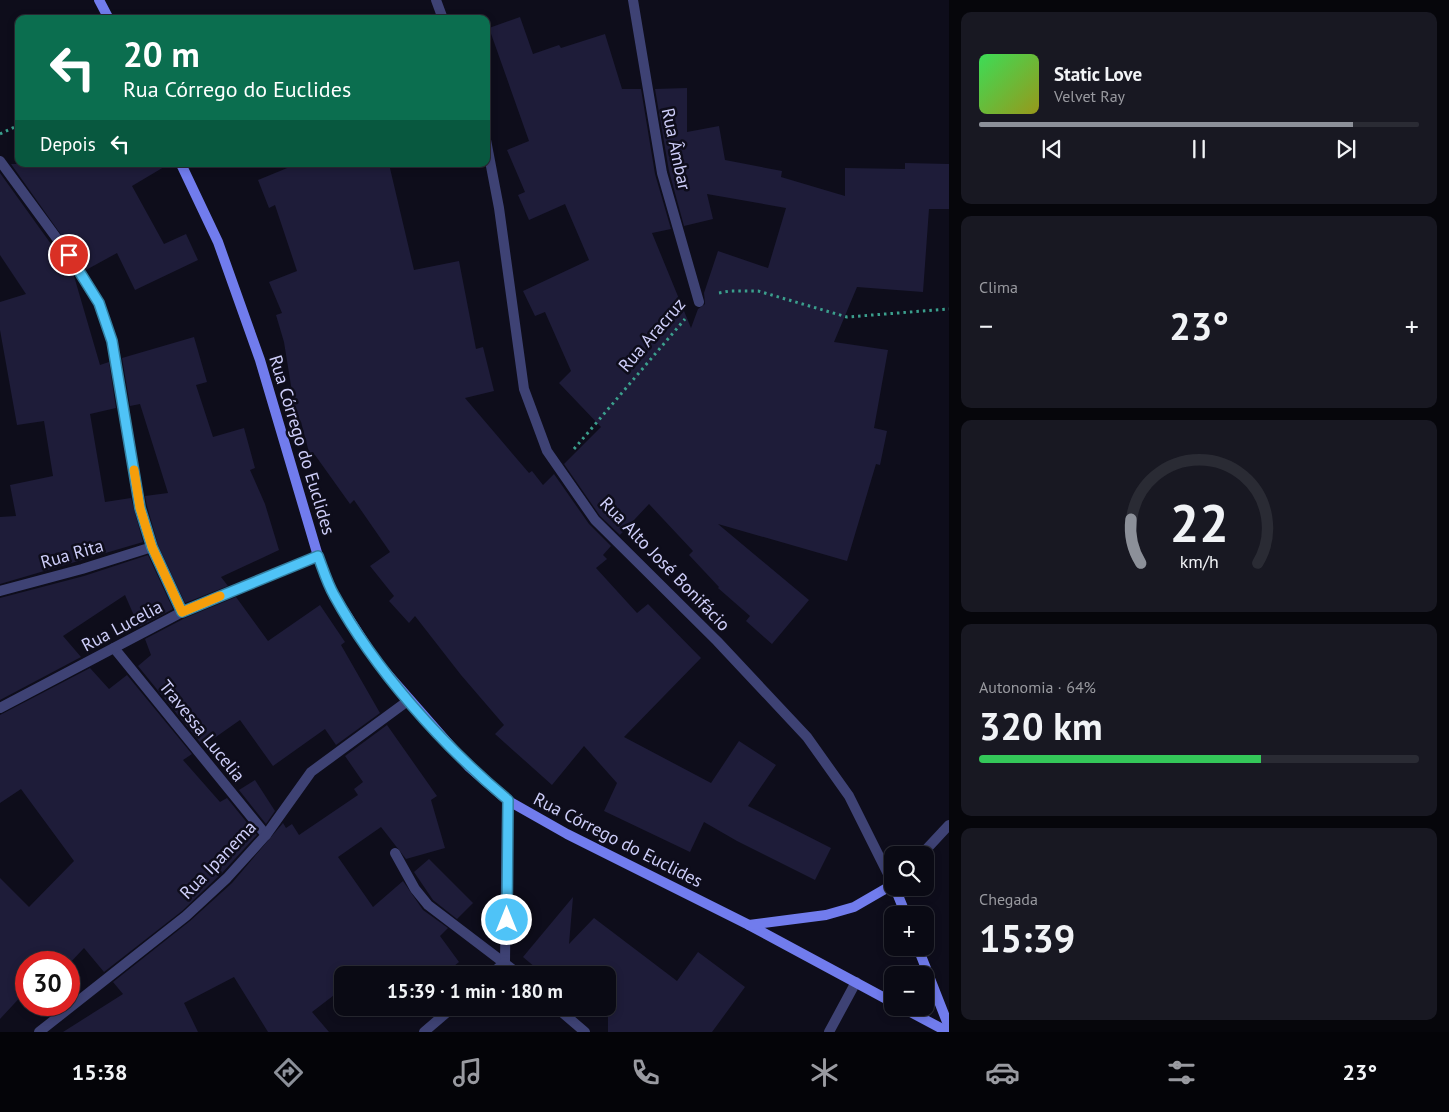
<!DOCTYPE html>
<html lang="pt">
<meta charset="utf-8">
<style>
body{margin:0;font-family:"PT Sans",sans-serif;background:#181822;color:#f1f3f6;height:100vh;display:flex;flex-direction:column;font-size:19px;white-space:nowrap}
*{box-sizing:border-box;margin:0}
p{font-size:16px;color:#999aa0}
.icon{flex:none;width:28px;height:28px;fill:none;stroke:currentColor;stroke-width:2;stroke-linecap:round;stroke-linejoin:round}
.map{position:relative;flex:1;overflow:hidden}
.details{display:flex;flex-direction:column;gap:12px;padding:12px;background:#06060b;width:500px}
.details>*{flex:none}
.hud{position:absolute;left:15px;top:15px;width:475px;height:152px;border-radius:10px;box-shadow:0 2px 8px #0003,0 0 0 1px #2a2b34;background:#0b6e4f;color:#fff;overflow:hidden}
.buttons{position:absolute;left:884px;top:846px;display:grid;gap:10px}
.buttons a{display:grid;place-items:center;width:50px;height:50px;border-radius:10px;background:#0a0a14;box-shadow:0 2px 8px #0003,0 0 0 1px #2a2b34;font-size:25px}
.speed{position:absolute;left:15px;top:951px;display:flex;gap:10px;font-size:25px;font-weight:700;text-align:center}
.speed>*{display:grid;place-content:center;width:65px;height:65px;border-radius:50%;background:#0a0a14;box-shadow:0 2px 8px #0003,0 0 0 1px #2a2b34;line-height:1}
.speed .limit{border:8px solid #d22;background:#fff;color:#111}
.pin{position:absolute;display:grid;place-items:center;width:42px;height:42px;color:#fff;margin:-21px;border:2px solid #fff;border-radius:50%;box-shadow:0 1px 5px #0007}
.me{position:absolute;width:55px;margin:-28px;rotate:0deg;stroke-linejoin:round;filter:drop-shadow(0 0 4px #0008)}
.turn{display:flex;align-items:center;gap:18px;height:105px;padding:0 25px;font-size:22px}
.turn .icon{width:65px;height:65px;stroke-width:2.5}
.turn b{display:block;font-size:35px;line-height:42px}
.then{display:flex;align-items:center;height:48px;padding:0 25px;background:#0003;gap:10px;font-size:19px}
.big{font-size:38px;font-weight:600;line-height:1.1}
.details .tile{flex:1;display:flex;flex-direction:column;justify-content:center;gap:8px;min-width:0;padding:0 18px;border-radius:10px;background:#181822}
.details .dial{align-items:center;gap:0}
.dial svg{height:130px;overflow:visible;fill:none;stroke:#2a2b34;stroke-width:7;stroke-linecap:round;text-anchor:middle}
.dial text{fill:#f1f3f6;stroke:none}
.song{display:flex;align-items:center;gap:15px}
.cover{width:60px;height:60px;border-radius:8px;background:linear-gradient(135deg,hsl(130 70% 55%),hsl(60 70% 35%))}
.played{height:5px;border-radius:2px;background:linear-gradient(90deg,#8c9099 85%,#2a2b34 85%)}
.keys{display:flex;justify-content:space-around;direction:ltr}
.heat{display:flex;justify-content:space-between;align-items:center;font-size:28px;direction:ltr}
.charge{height:8px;border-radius:4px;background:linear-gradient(90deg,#34c759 64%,#2a2b34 0)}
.trip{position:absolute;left:334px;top:966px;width:282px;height:50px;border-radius:10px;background:#0a0a14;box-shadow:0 2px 8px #0003,0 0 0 1px #2a2b34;font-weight:600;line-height:50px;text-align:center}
.dock{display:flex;height:80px;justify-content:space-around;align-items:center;background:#040408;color:#999aa0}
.dock .icon{width:35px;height:35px}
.dock .active{color:#8c9099}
.dock b{font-size:22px;color:#f1f3f6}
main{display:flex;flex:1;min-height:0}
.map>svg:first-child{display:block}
</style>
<main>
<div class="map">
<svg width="949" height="1032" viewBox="0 0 949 1032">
<rect width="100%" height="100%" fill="#0e0d1b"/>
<g fill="#1e1c39">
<polygon points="520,17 533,54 559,45 561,48 605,34 622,89 641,89 655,174 671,229 652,233 691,328 698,309 705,304 704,293 718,251 768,268 786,208 707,194 713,219 684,226 669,171 655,89 687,88 687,132 719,126 725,160 782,171 781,177 845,196 845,168 905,169 905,163 949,164 949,209 929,209 923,292 857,287 834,342 888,350 874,428 887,431 880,465 876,464 847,561 718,524 809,600 772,644 746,621 750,616 718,588 719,587 689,555 693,551 649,504 620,535 600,516 564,464 601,427 559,383 571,371 545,312 535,316 523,291 589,260 565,204 529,220 518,195 525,192 507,150 529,141 489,28"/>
<polygon points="11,164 169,164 132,186 164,244 186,234 198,260 135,290 117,253 86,270"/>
<polygon points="297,164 389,164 414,270 459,261 476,349 483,347 494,391 465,398 529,473 532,471 543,485 554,474 589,524 611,546 603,555 607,559 596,568 637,613 648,604 701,658 624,737 711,783 739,741 776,765 748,806 831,848 815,880 737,841 704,822 690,852 604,811 617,783 584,746 552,785 495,734 504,725 461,675 415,616 409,623 389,601 394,596 370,566 390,552 354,500 350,504 315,455 310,456 301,422 297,423 284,342 276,315 282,313 269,282 297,271 275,205 269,208 258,180"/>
<polygon points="0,173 74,276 100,365 109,362 116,408 90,414 105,502 131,498 143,542 0,584 0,517 16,516 10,485 53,476 44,421 17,425 0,330 0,302 26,294 0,255"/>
<polygon points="194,337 207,382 196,385 213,437 244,428 255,468 250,470 265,504 279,550 221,577 228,586 185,603 158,545 147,506 145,496 168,493 140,404 130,406 122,358"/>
<polygon points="148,555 173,609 139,627 125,595 63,636 81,657 0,700 0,598 84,576"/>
<polygon points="236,597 268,641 320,605 345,642 341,645 380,713 336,745 325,729 273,766 240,720 203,746 138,666 151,655 145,639 185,618"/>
<polygon points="90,668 109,689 127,675 192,754 183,760 220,802 227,798 257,835 222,873 182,911 104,972 84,948 69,964 69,962 26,962 26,991 0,1019 0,878 29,907 74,861 21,789 0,803 0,715"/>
<polygon points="387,725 437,796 431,800 445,848 406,859 381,827 338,857 373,907 403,881 423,910 448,928 440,936 459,962 443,975 367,975 365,972 360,975 342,975 342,989 312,1012 329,1032 268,1032 234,977 184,1003 198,1032 63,1032 123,994 113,982 190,921 232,883 283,823 286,828 292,824 299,835 358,795 354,789 363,782 345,756"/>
<polygon points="255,780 275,811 266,824 239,790"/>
<polygon points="429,859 473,903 457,919 433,900 414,872"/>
<polygon points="573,897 569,944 594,918 677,981 698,952 745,987 712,1032 608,1032 608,975 540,975 542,973 523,957"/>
</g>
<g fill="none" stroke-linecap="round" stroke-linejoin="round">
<g stroke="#3b9f8d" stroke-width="3" stroke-dasharray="2.5 4" stroke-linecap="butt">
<polyline points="0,134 19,125"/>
<polyline points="719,293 730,291 758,291 847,317 949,309"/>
<polyline points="574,449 685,319"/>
</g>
<g stroke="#3e4274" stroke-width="10">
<polyline points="0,591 82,569 152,547"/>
<polyline points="829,1032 856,982"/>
</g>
<g stroke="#3e4274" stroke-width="10">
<polyline points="633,0 662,173 699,302"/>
<polyline points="0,161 69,255 99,303 112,341 140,508 152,547 182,612"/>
<polyline points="114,648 266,835"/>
<polyline points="0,708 182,612 318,556"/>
<polyline points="395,853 415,889 428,905 520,975"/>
<polyline points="921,855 949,825"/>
<polyline points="505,962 507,800"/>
<polyline points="490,975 505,962"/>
<polyline points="557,1008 585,1032"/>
<polyline points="39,1032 186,916 227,878 266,835 311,772 409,700"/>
<polyline points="424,1032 452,1008"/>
</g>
<g stroke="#3e4274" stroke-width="10">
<polyline points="436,0 443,19"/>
<polyline points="486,140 499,208 524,389 547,451 595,520 717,641 807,737 849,796 892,882"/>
</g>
<g stroke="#717ced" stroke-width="10">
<polyline points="99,0 109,19"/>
<polyline points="181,164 218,242 260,360 318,556 333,594 376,661 469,767 507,800 567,834 749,925 892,1002"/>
<polyline points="895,888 906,915"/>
<polyline points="749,925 826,915 854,907 892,885"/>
<polyline points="918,948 949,1027"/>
<polyline points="903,1008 948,1032"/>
</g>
</g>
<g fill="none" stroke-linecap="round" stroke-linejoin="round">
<g stroke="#337fa1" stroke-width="12">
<path id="route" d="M69 255 99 303 112 341 140 508 152 547 182 612 318 556C323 569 327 583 334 595 375 670 442 745 508 800L507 920"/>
</g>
<use href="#route" stroke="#4fc3f7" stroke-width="9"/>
<polyline stroke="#f59e0b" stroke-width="9" points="134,470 140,508 152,547 182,612 220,596"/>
</g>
<g text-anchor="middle" stroke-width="5" stroke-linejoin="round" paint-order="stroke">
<g font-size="18" fill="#cecef9" stroke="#0e0d1b">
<text transform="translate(676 149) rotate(78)" y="6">Rua Âmbar</text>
<text transform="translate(652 335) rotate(-49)" y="6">Rua Aracruz</text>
<text transform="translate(302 445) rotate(73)" y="6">Rua Córrego do Euclides</text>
<text transform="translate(72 554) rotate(-16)" y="6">Rua Rita</text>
<text transform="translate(665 564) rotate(46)" y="6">Rua Alto José Bonifácio</text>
<text transform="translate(122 626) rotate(-28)" y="6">Rua Lucelia</text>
<text transform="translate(202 731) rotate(51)" y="6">Travessa Lucelia</text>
<text transform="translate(618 840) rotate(27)" y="6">Rua Córrego do Euclides</text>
<text transform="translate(218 860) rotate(-46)" y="6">Rua Ipanema</text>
</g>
</g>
</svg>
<div class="buttons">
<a><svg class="icon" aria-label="search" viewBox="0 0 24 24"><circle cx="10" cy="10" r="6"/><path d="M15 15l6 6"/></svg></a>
<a>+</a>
<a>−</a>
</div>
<div class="speed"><div class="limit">30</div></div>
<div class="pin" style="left:69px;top:255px;background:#d93025"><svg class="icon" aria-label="arrive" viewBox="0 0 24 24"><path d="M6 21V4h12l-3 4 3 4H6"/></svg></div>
<svg class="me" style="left:507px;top:920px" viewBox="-20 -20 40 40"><circle r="17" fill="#4fc3f7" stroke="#fff" stroke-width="3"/><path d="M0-11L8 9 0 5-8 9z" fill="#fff"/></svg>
<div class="trip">15:39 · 1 min · 180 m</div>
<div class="hud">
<div class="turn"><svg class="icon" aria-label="left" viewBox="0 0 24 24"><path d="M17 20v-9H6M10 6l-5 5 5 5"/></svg><div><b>20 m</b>Rua Córrego do Euclides</div></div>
<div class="then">Depois<svg class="icon" aria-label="left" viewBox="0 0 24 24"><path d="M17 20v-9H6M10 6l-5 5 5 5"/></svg></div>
</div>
</div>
<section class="details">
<div class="tile">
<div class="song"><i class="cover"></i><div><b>Static Love</b><p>Velvet Ray</p></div></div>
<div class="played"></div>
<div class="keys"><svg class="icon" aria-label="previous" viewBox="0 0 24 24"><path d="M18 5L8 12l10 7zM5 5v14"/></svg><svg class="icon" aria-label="pause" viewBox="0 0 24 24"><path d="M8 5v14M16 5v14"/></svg><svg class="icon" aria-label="next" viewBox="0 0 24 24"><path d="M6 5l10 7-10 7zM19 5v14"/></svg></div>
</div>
<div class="tile"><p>Clima</p>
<div class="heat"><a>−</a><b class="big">23°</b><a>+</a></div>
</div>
<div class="tile dial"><svg viewBox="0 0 100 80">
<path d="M14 69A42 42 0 1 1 86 69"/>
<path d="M14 69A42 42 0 0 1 8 42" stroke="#8c9099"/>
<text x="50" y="56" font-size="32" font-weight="700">22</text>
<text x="50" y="72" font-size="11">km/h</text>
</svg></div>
<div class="tile"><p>Autonomia · 64%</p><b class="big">320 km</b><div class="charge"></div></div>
<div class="tile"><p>Chegada</p><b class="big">15:39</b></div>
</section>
</main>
<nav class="dock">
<b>15:38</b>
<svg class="icon active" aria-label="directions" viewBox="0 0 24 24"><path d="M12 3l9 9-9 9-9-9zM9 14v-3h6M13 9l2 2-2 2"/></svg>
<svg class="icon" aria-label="music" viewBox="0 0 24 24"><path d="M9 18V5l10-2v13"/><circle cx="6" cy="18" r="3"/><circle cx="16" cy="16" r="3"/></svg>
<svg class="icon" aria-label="phone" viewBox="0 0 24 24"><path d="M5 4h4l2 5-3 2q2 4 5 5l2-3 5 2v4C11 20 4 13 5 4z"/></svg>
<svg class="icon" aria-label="climate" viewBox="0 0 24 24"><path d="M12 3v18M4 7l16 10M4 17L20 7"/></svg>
<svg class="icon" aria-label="car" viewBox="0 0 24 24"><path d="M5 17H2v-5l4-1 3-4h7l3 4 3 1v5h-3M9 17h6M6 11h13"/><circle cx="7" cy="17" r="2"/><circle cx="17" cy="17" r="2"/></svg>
<svg class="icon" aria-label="filters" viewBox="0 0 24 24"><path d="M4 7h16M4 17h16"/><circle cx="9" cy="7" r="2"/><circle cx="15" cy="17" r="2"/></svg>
<b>23°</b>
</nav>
